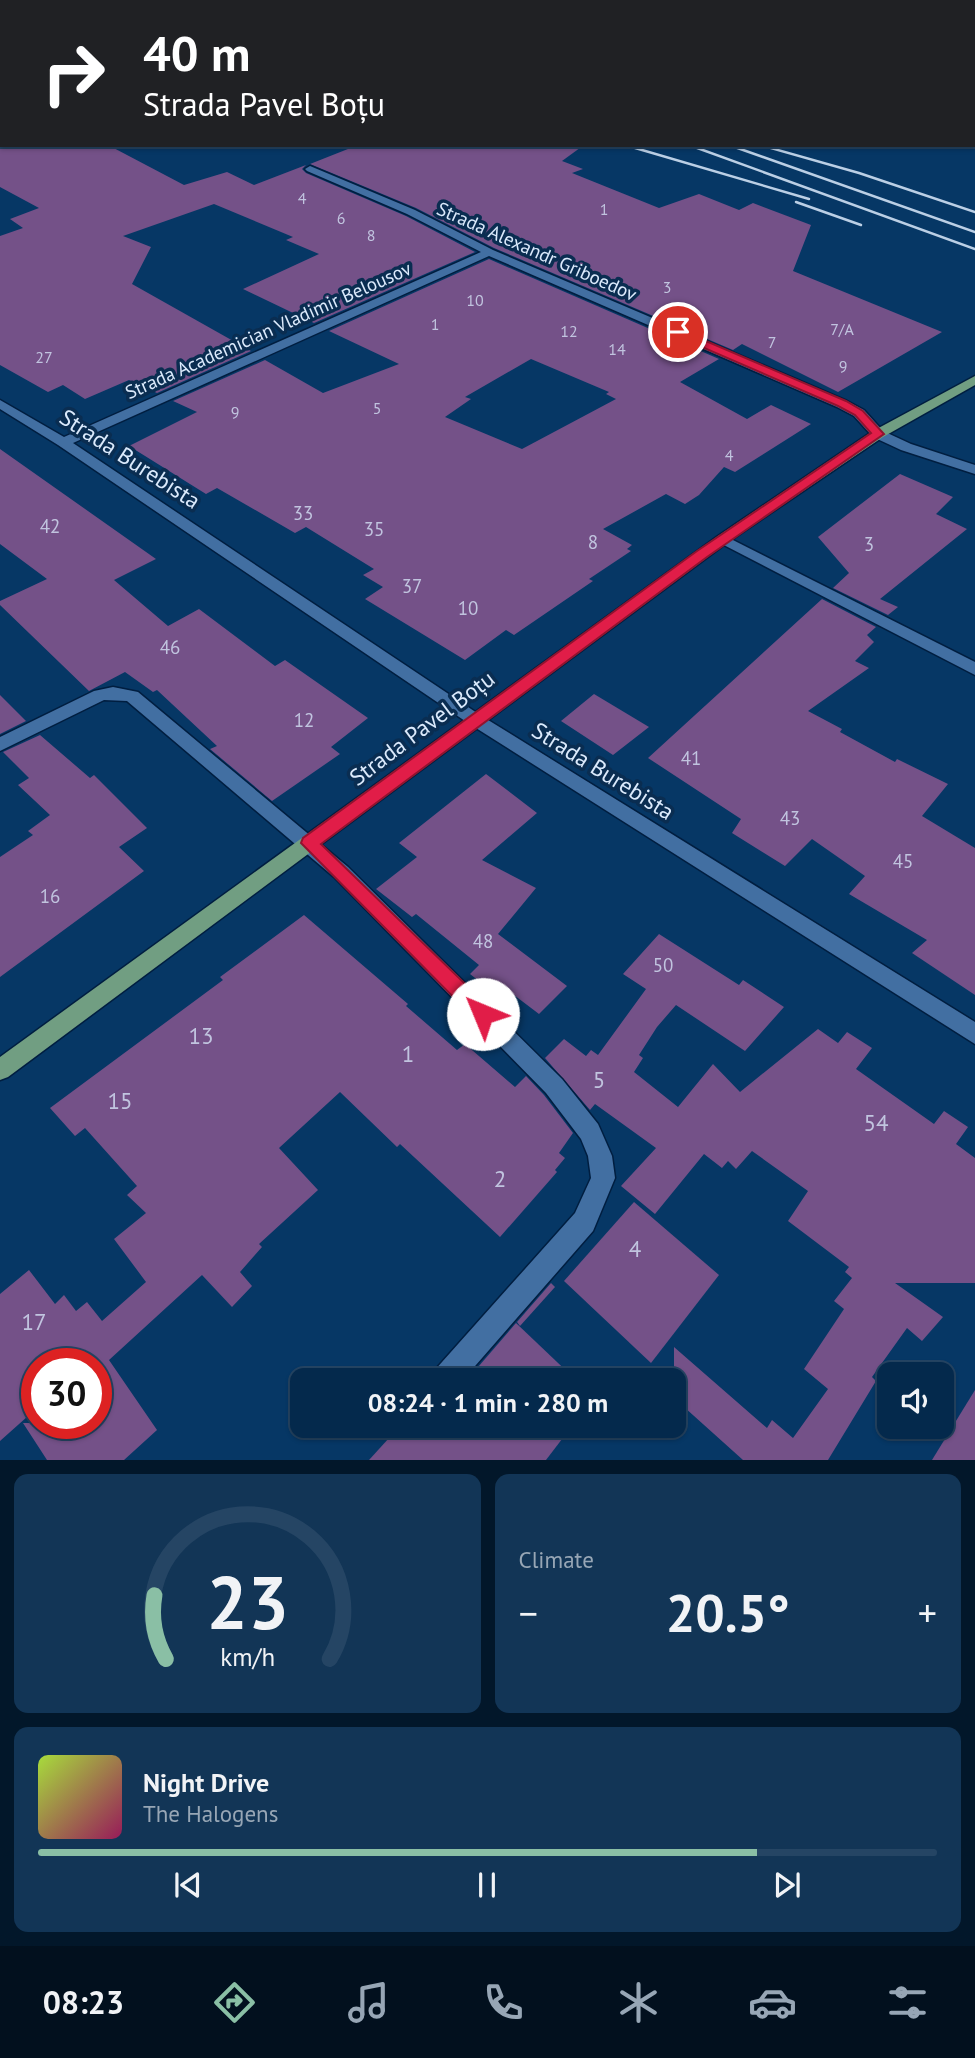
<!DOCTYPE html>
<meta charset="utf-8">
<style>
body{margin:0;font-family:"PT Sans",sans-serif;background:#123556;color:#f1f3f6;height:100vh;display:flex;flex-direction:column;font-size:26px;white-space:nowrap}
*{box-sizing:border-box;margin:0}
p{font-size:23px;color:#97a6b5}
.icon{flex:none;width:38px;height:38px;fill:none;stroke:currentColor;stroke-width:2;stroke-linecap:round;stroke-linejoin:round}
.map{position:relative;height:1460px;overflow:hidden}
.drawer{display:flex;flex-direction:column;gap:14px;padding:14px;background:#02172a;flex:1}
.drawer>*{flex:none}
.top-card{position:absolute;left:0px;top:0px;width:976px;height:147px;box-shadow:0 2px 5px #0004,0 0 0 2px #254564;background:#202124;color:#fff;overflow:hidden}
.tools{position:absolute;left:877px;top:1362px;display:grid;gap:14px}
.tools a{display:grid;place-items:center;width:77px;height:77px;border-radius:14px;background:#04294c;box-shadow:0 2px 5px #0004,0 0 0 2px #254564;font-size:35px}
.speed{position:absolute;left:21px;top:1348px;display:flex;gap:14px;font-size:35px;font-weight:700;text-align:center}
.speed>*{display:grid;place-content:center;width:91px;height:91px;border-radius:50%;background:#04294c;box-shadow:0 2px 5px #0004,0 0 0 2px #254564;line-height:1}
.speed .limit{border:10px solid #d22;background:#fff;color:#111}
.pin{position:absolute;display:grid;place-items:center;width:60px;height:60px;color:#fff;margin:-30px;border:4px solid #fff;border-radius:50%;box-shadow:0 2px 7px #0007}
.me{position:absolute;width:77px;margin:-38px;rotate:315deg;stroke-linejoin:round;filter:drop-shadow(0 0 5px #0008)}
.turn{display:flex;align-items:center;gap:24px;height:147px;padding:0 28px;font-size:32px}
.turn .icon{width:91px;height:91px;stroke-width:2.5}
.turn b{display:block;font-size:49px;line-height:60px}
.big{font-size:52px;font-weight:800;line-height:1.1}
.drawer .widget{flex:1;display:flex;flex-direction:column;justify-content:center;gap:10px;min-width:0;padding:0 24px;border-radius:14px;background:#123556}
.drawer .dial{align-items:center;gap:0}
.dial svg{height:182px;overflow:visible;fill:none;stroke:#254564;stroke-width:7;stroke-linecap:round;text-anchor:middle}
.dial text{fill:#f1f3f6;stroke:none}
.song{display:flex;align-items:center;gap:21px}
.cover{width:84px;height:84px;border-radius:10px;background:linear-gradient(135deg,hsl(80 70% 55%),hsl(330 70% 35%))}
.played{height:7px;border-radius:4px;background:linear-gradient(90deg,#8abfa5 80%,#254564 80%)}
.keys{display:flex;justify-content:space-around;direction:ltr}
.heat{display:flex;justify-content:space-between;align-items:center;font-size:38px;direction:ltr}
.drawer .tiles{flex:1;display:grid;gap:14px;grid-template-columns:1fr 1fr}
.widget:last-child{grid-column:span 2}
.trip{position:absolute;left:290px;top:1368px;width:396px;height:70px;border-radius:14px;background:#04294c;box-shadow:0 2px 5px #0004,0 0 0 2px #254564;font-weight:800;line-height:70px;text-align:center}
.menu{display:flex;height:112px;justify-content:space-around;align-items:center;background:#02101e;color:#97a6b5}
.menu .icon{width:49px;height:49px}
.menu .current{color:#8abfa5}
.menu b{font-size:32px;color:#f1f3f6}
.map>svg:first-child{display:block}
</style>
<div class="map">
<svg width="975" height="1460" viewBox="0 0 975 1460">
<rect width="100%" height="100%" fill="#063765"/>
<g fill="#745188" fill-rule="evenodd">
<polygon points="0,145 108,145 184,185 227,172 254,185 306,165 302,169 306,173 406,216 475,252 314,323 243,289 319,254 286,240 293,237 214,204 123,236 151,247 132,284 251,351 157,393 129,380 85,399 63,385 48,392 0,365 0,236 23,228 10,219 39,208 0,187"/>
<polygon points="358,145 584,145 562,161 583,169 572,173 659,208 699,194 739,210 753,203 811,225 793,271 942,332 838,392 742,344 733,350 494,248 416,208 310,164"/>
<path d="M489 259 719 359 680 382 747 419 771 405 811 424 735 472 724 467 699 495 685 504 666 494 603 529 632 545 627 549 631 551 589 579 593 581 514 635 506 630 465 660 365 599 383 587 363 575 374 569 306 527 295 533 217 488 206 494 129 446 197 412 173 401 265 360 323 393 399 364 329 331ZM531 359 609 392 606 394 616 399 522 449 445 417 471 399 465 397Z"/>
<polygon points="0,449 156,559 114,580 168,626 199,609 275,666 285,660 368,718 331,747 340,754 272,801 210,749 217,746 157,690 153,692 125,672 89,691 0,605 0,601 47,579 0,544"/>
<polygon points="900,474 953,497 936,514 967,529 880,599 898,607 888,615 833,588 849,573 818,537"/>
<polygon points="822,599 876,627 867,635 874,642 855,661 869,668 808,711 842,729 840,732 895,762 897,759 948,784 922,816 975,848 975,995 912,953 927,940 849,894 865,876 812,839 785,866 732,833 741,819 648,758"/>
<polygon points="594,694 649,727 613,755 561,721"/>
<polygon points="0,695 26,721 0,734"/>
<polygon points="40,735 90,778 94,775 147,828 119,847 144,871 0,977 0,857 33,835 28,831 50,815 18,785 29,778 3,752"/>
<polygon points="486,774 537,813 482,860 536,888 498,934 567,986 539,1014 502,986 494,993 470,974 479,965 416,914 412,917 376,889 417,857 399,843"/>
<polygon points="304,915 408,1004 406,1006 457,1050 465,1044 515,1087 526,1076 544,1095 573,1133 559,1153 565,1158 555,1170 557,1172 500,1237 400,1144 397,1147 340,1092 279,1148 318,1190 259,1244 262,1247 240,1272 252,1286 232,1307 202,1275 109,1360 157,1430 124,1460 47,1460 23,1423 96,1423 96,1363 37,1363 37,1408 0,1441 0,1294 29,1270 55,1304 64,1295 76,1311 87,1302 102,1321 146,1282 114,1239 146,1213 127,1195 137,1186 85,1128 75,1136 50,1108 223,980 220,977"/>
<polygon points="659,934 739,985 743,980 784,1007 745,1051 676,1005 657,1027 639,1055 643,1058 634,1072 678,1107 713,1064 740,1092 818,1029 838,1043 847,1032 872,1048 856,1069 934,1124 944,1111 968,1127 956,1144 975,1158 975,1283 895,1283 943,1317 922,1341 907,1328 872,1377 876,1381 828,1460 743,1460 674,1398 674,1347 767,1428 772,1420 793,1438 828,1389 804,1369 844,1309 834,1301 852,1278 845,1272 849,1267 788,1221 808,1191 752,1151 736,1169 728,1161 722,1168 704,1154 655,1214 621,1186 656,1148 595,1104 590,1110 545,1058 564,1039 586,1056 591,1050 598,1055 646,989 623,974"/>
<polygon points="634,1202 719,1275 651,1363 564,1281"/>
<polygon points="551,1283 555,1287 520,1326 517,1322"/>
<polygon points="516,1323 577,1381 466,1381"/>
<polygon points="975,1390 975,1460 932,1460"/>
<polygon points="400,1426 572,1426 546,1460 369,1460"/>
</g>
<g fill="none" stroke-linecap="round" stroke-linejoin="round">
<g stroke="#001e40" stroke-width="3">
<g id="minor">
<polygon points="310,166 415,210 493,250 847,401 864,410 883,431 911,444 975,465 975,474 901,450 873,437 854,416 837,407 489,256 73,443 480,715 975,1022 975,1044 468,723 58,445 0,409 0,400 64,437 481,252 407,214 307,171 305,169"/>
<polygon points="723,535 975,662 975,675 718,542 716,539"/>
<polygon points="113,687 138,692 348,867 562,1079 598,1124 612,1156 615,1178 593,1231 462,1381 431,1381 434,1371 575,1213 591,1178 588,1156 581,1139 546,1093 334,877 127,701 104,700 0,751 0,737 94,691"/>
</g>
</g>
<g stroke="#001e40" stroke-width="3">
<polygon id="major" points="975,376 975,385 883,437 728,542 8,1077 0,1080 0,1057 718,536 873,431"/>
</g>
<use href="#minor" fill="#426fa2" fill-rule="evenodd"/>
<use href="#major" fill="#719e82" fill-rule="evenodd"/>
<g stroke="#bbcfe5" stroke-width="2.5">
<polyline points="271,0 278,2"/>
<polyline points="306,0 312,2"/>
<polyline points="390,0 392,2"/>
<polyline points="625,145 809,199"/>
<polyline points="689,145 975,249"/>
<polyline points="729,145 975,232"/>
<polyline points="760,145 859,173 975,212"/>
<polyline points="796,202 861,225"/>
</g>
</g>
<polygon fill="#e11d48" stroke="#92132f" stroke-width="2" points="678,329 846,401 863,411 884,434 707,557 321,844 490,1008 493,1014 490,1020 483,1023 476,1020 301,843 303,838 697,551 871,433 855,415 838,406 674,335 674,330"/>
<g text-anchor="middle" stroke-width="7" stroke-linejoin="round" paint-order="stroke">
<g font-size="16" fill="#c1c4df">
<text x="302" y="204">4</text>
<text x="604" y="215">1</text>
<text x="341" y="224">6</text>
<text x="371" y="241">8</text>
<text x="667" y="293">3</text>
<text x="475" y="306">10</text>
<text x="435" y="330">1</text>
<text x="842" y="335">7/A</text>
<text x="569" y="337">12</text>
<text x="772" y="348">7</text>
<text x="617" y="355">14</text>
<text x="44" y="363">27</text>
<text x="843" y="372">9</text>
<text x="377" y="414">5</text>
<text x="235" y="418">9</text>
<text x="729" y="461">4</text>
</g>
<g font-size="19" fill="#dbeafc" stroke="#0a2d51">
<text transform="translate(537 251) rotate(24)" y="7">Strada Alexandr Griboedov</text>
<text transform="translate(268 330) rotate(-24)" y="7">Strada Academician Vladimir Belousov</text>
</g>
<g font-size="19" fill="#c1c4df">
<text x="303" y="520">33</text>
<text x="50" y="533">42</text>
<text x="374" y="536">35</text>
<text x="593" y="549">8</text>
<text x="869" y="551">3</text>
<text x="412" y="593">37</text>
<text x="468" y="615">10</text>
<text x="170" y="654">46</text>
<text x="304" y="727">12</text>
<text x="691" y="765">41</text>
<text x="790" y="825">43</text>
<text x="903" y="868">45</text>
<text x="50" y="903">16</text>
<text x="483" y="948">48</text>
<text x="663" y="972">50</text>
</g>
<g font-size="23" fill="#dbeafc" stroke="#0a2d51">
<text transform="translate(130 459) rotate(33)" y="8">Strada Burebista</text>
<text transform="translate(422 728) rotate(-37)" y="8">Strada Pavel Boțu</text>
<text transform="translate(603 771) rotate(32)" y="8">Strada Burebista</text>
</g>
<g font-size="23" fill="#c1c4df">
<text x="201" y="1044">13</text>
<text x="408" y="1062">1</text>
<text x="599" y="1088">5</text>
<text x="120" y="1109">15</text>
<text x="876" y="1131">54</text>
<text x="500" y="1187">2</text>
<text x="635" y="1257">4</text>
<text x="34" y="1330">17</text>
</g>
</g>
</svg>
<div class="tools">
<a><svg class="icon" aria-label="sound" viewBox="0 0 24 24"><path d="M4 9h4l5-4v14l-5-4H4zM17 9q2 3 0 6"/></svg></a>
</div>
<div class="speed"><div class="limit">30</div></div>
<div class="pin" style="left:678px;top:332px;background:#d93025"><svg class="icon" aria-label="arrive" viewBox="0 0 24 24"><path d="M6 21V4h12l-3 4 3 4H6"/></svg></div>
<svg class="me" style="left:483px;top:1014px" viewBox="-20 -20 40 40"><circle r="19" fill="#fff"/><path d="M0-13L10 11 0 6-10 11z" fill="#e11d48"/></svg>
<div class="trip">08:24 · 1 min · 280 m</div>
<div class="top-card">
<div class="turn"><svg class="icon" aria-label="right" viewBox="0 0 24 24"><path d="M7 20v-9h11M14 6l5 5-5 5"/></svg><div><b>40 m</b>Strada Pavel Boțu</div></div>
</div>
</div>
<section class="drawer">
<div class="tiles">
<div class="widget dial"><svg viewBox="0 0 100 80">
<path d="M14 69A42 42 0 1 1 86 69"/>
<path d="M14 69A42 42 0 0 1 9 41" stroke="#8abfa5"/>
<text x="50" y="56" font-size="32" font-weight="700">23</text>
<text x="50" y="72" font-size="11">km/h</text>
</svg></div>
<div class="widget"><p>Climate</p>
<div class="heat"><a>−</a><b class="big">20.5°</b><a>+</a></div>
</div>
<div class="widget">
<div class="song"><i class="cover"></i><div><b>Night Drive</b><p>The Halogens</p></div></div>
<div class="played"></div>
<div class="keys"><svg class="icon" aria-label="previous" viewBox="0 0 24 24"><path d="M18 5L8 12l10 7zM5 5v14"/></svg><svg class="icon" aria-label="pause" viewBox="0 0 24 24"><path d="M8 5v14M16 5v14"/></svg><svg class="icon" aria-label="next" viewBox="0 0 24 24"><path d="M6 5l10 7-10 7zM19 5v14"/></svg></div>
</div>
</div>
</section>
<nav class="menu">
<b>08:23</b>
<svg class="icon current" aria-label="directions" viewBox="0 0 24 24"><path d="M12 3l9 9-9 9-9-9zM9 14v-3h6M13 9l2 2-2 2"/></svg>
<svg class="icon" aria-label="music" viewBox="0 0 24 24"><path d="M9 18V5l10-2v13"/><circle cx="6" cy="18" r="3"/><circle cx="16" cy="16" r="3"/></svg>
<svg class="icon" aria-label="phone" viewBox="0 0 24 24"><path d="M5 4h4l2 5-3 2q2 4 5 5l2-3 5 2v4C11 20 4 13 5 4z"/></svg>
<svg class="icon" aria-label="climate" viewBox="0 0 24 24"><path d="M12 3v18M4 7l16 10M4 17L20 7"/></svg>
<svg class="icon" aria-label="car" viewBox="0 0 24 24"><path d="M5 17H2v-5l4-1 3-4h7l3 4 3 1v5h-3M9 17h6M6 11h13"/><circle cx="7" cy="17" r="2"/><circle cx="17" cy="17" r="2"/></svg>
<svg class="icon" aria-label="filters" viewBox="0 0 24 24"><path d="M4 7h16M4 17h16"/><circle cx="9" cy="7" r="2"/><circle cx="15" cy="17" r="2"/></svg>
</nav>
